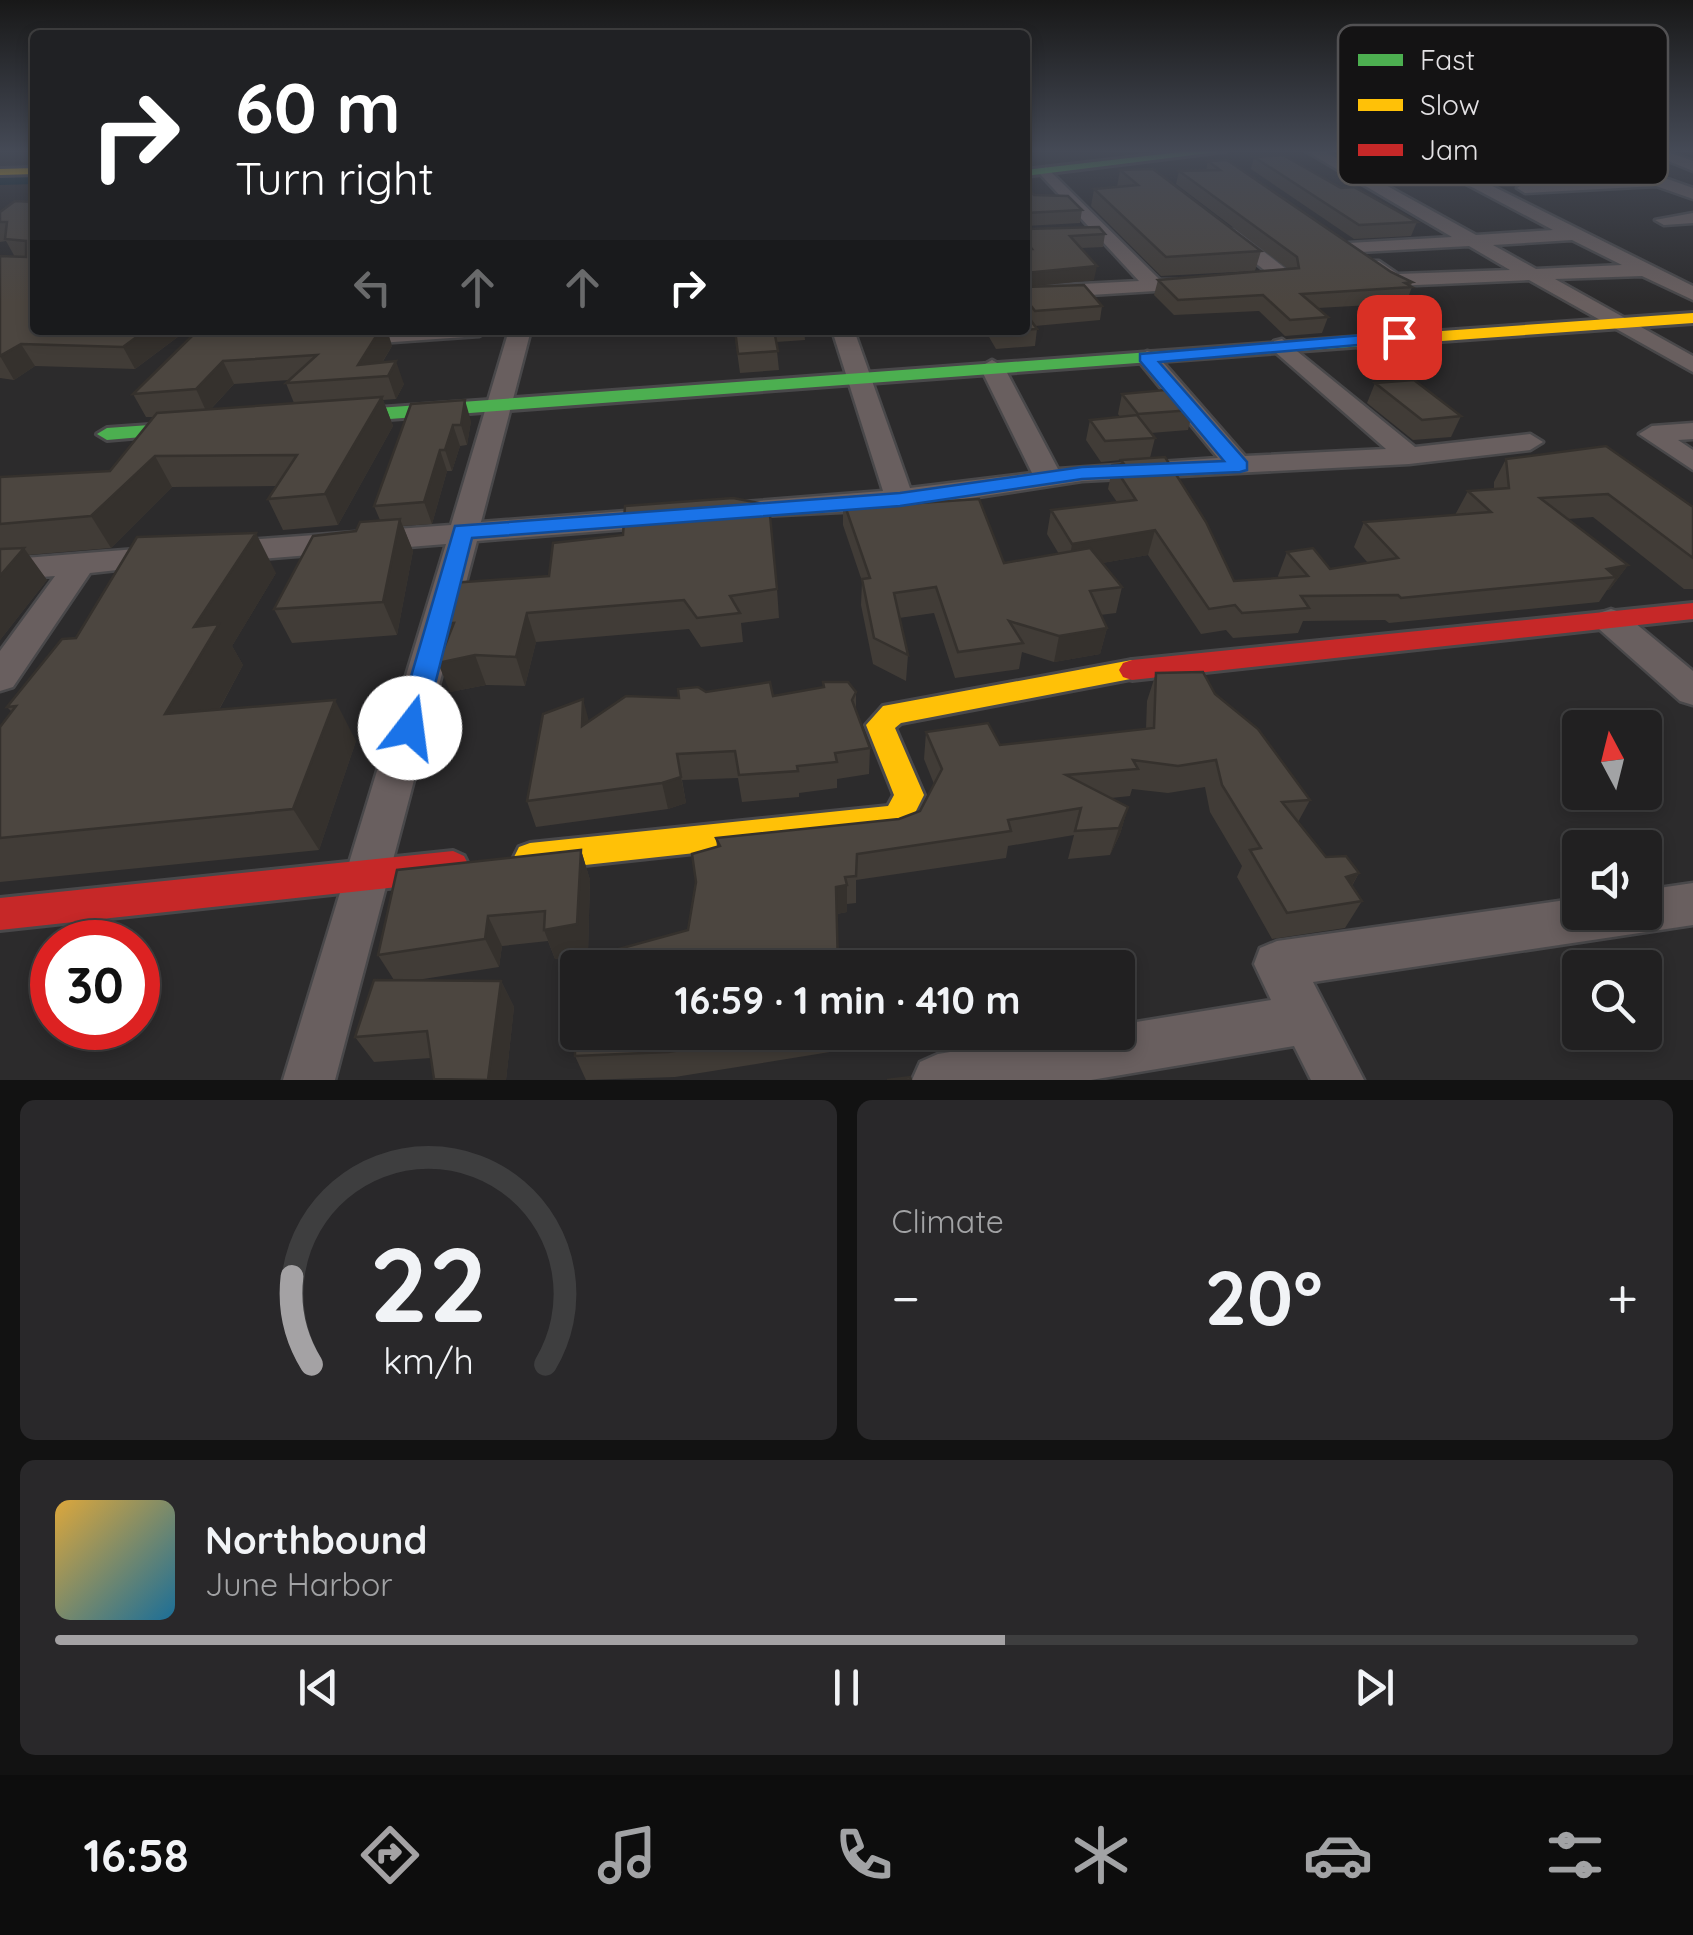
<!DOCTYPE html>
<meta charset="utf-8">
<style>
body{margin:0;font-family:Quicksand,sans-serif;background:#29282a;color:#f1f3f6;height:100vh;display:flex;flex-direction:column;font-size:38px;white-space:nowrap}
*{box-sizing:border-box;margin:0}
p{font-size:32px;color:#a2a3a5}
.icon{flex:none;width:55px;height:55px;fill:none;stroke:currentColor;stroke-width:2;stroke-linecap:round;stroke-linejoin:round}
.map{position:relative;height:1080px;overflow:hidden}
.panel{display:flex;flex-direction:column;gap:20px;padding:20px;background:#121212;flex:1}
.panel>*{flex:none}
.banner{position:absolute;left:30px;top:30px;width:1000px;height:305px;border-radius:10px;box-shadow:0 5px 15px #0003,0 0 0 2px #3e3e3f;background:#202124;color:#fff;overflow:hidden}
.needle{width:65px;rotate:353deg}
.controls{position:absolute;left:1562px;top:710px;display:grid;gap:20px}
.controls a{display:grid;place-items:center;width:100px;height:100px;border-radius:10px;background:#212021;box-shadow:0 5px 15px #0003,0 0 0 2px #3e3e3f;font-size:50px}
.speed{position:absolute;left:30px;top:920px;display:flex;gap:20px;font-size:50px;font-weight:700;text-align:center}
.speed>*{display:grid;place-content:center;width:130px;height:130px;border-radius:50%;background:#212021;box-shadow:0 5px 15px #0003,0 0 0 2px #3e3e3f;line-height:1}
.speed .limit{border:15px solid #d22;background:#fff;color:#111}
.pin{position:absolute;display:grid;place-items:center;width:85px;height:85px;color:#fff;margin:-42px;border-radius:20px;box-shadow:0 5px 15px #0006}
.me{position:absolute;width:110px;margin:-55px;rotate:15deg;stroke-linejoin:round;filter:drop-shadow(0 0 8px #0008)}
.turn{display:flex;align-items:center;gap:35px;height:210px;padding:0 40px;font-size:45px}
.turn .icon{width:130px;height:130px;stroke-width:2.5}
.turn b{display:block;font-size:70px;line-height:85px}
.lanes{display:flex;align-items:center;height:95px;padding:0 40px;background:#0003;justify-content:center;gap:50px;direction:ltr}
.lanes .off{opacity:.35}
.big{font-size:75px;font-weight:800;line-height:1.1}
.panel .tile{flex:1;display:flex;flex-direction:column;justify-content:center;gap:15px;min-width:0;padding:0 35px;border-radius:15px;background:#29282a}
.panel .dial{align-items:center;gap:0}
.dial svg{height:260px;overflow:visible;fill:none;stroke:#3e3e3f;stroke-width:7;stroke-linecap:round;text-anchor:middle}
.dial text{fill:#f1f3f6;stroke:none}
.song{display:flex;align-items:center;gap:30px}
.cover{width:120px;height:120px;border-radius:15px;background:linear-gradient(135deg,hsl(40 70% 55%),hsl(200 70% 35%))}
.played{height:10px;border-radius:5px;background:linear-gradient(90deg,#a4a2a4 60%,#3e3e3f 60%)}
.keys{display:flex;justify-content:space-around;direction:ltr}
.heat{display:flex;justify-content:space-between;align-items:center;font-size:55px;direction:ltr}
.panel .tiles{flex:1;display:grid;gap:20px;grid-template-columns:1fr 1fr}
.tile:last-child{grid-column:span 2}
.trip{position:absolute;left:560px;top:950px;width:575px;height:100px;border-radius:10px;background:#212021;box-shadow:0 5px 15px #0003,0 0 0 2px #3e3e3f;font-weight:800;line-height:100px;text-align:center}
.menu{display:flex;height:160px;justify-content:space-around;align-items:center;background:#0d0d0d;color:#a2a3a5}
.menu .icon{width:70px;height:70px}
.menu .selected{color:#a4a2a4}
.menu b{font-size:45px;color:#f1f3f6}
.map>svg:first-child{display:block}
</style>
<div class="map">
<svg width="1693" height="1080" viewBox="0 0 1693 1080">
<rect width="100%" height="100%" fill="#2c2b2c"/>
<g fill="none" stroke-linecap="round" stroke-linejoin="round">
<polygon fill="#04212d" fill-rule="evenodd" points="35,174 35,184 0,185 0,175"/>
<g stroke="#49484a" stroke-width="5">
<g id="street">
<path d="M1306 151H1324L1476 235 1553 230 1404 151H1423L1442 161 1605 156V162L1600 163 1458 169 1693 286V300L1642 276 1555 279 1693 356V372L1529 280 1394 286 1365 269V261H1379L1398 274 1510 270 1469 246 1342 253V245L1349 243 1452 237ZM1572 240 1622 265 1536 269 1493 245Z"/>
<polygon points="1644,151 1665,151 1693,161 1693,171"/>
<polygon points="1046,167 1160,280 1204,280 1204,288 1025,299 1025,287 1139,281 1041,175 1038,172"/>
<polygon points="1642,170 1693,188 1693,199 1656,186 1525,193 1517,188 1525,183 1636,177"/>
<polygon points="1693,213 1693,223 1664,225 1655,220"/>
<polygon points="1224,230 1236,230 1295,276 1285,282 1251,284 1251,276 1268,273 1224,238"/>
<polygon points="374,330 490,330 479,336 351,345 340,338 351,331"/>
<polygon points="509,330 531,330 481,522 665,508 680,517 665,526 477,541 335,1080 283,1080 446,544 222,562 207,552 222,542 451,525"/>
<polygon points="832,330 854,330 910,488 1032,473 980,367 992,360 1004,367 1058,469 1218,458 1136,358 1147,351 1155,353 1245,456 1386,449 1274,351 1274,341 1282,339 1415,447 1530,434 1543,442 1530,450 1409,464 1082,481 900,509 721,518 717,512 721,506 731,503 883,491"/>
<polygon points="1693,423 1693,439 1678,440 1693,450 1693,470 1639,434 1652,426"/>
<polygon points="161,547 172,550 176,557 172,564 90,573 13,687 0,691 0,651 55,576 0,580 0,560"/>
<polygon points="1611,609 1623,613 1693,671 1693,705 1680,701 1599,629 1594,621 1599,613"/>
<polygon points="1693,883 1693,925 1313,982 1364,1080 1311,1080 1294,1046 1091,1080 912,1080 920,1062 938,1054 1072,1032 1118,1032 1118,1025 1271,1000 1254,964 1260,948 1277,941 1580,898 1580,912 1645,912 1645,890"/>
</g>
</g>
<g stroke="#49484a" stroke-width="6">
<g id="fast">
<polygon points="1189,151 1225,151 1025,176 1025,170"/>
<polygon points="1358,337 1366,342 1364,346 336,423 327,417 336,411"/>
<polygon points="193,422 200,424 200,432 107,440 97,434 107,428"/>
</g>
</g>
<g stroke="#49484a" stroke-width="6">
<g id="slow">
<polygon points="35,168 35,174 0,175 0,169"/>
<polygon points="1693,313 1693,323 1358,347 1350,342 1358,337"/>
<polygon points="1132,660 1141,663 1145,670 1141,677 901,723 895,728 924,795 908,827 897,831 530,871 519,867 514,857 519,847 530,843 888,806 894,795 866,725 883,706"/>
</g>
</g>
<g stroke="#49484a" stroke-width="6">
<g id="jam">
<polygon points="1693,603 1693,619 1132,680 1123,677 1119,670 1123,663 1132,660"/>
<polygon points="453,851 464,856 469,866 464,876 453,881 0,930 0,898"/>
</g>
</g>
<use href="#street" fill="#695f5f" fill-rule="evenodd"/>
<use href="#fast" fill="#4caf50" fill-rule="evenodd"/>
<use href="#slow" fill="#ffc107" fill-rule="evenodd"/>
<use href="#jam" fill="#c62828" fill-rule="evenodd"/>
</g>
<g fill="#413c37" fill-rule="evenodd">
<polygon points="1254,157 1341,188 1417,222 1411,236 1354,239 1251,169"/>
<polygon points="1208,161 1391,272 1412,282 1411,286 1412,287 1406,303 1318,308 1328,317 1322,333 1285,336 1259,311 1174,315 1154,295 1158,280 1288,269 1176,184 1179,171 1206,170"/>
<polygon points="1120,170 1261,251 1255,271 1161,276 1091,206 1094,189 1117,187"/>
<polygon points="1025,190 1034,195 1082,210 1080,223 1025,226"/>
<polygon points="0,212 187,330 135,369 35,366 14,380 0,378 0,256 15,257 6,241 0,242"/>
<polygon points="1025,229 1105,234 1103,247 1081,248 1094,280 1025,287"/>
<polygon points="1025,287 1102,306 1100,320 1035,326 1037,329 1035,346 996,349 985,330 1025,330"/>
<path d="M270 330H387L392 346 382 363 404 384 396 399 383 400 393 426 338 525 283 530 268 499 277 486 172 487 111 548 28 555 47 580 0 640V477L110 471 154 417H146L133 394ZM289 380 286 383 294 403 211 409 234 384Z"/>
<polygon points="734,330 804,330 805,340 776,342 779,370 740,373"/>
<polygon points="1375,383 1461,416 1451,437 1413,440 1367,403"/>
<polygon points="1122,394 1193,410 1188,430 1151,433 1155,438 1150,458 1234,581 1279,578 1278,576 1287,552 1330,569 1368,563 1354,547 1364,522 1455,515 1468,491 1494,489 1494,482 1506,459 1693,507 1693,589 1684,589 1593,517 1568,519 1628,565 1610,589 1607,590 1599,602 1389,623 1385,620 1303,621 1298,633 1233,638 1226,630 1201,634 1148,555 1102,563 1122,587 1116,613 1100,615 1107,628 1100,654 1054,662 1022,652 1019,669 955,678 934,613 899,618 908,655 906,681 873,664 861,605 862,581 843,525 843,500 1004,563 1059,554 1047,534 1051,510 1117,502 1108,489 1113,465 1120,465 1121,460 1101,462 1086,440 1090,420 1120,417 1118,414"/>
<polygon points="411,404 471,421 467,445 460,446 452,471 447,471 432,524 403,526 413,551 397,635 292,643 274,609 380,520 374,506"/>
<polygon points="276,573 232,646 243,665 219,710 356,741 319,850 0,882 0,727 12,712 7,707 76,638"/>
<polygon points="549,576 777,589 779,618 741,623 743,642 701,647 689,629 536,642 525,686 486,685 450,692 446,642 440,624"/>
<polygon points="1203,672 1215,694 1258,729 1310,800 1298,822 1326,857 1346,856 1359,873 1352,886 1362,901 1345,928 1272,939 1237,877 1242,866 1210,812 1205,787 1168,793 1132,789 1130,796 1111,798 1128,807 1120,834 1110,855 1068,859 1074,835 1008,846 1006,858 856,880 856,903 847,904 847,912 837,914 839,968 578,968 578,1032 842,1032 836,1051 675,1077 586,1080 575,1056 575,961 688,930 696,882 692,854 717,847 716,838 899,819 920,811 934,784 924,759 926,732 988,723 1000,745 1146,729 1147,701 1156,673"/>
<polygon points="706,692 773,696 856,692 856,711 870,748 869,774 837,779 837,788 799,793 799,797 742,802 738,778 682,780 686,803 668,809 536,827 527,801 589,721"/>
<polygon points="581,850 590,880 588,953 555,959 548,941 502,946 499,967 417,980 501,981 514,1007 506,1080 434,1080 431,1058 374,1062 355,1037 394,980 378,955"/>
</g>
<g fill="#35312d">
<polygon points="1097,266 1094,280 1025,287 1025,273"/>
<polygon points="146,330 187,330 135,369 123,347"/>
<polygon points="380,330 387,330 392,346 373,377 358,365"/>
<polygon points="21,344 35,366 14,380 0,356"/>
<polygon points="223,361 234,384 207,413 196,389"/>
<polygon points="396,361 404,384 396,399 388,376"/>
<polygon points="382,397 393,426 338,525 325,494"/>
<polygon points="465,400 471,421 467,445 461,425"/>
<polygon points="453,425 460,446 452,471 445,450"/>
<polygon points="440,450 447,471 432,524 424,502"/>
<polygon points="155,456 172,487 111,548 91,516"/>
<polygon points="400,519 413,551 397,635 383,602"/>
<polygon points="1155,530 1148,555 1068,569 1072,544"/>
<polygon points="256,533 276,573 232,646 243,665 194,755 165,714 194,627"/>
<polygon points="24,548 47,580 0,640 0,576"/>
<polygon points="1628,565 1610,589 1607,590 1616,577 1607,569"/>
<polygon points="527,613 536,642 525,686 516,657"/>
<polygon points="1107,628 1100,654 1054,662 1059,636"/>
<polygon points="475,655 486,685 450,692 438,663"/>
<polygon points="583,699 590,725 582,726"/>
<polygon points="335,700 356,741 319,850 293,809"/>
<polygon points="681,777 686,803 668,809 662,783"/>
<polygon points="1128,807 1120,834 1110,855 1119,828"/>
<polygon points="581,850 590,880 588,953 555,959 544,930"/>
<polygon points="1359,873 1343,900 1346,877"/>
<polygon points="847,885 847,912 836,914 836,887"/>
<polygon points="488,916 502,946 499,967 485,939"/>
<polygon points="501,981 514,1007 506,1080 488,1080"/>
<polygon points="835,1032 842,1032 836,1051"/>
</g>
<g fill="#4c4640" stroke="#35312d" stroke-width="2.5">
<polygon points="1283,155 1341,188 1354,187 1417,222 1359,225 1254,157"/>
<polygon points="1227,160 1391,272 1412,282 1405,283 1412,287 1301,294 1328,317 1290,320 1263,295 1178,300 1158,280 1299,268 1297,257 1179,171 1220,170 1208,161"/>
<polygon points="1153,169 1261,251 1166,257 1094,189 1138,185 1120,170"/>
<polygon points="1025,190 1029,190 1034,195 1068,196 1082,210 1026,213 1025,223"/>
<polygon points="15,201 35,202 35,330 146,330 123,347 21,344 0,356 0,256 26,257 26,241 5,239 7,222 0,222 0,212"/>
<polygon points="1099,227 1105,234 1070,236 1097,266 1025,273 1025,249 1032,249 1025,239 1025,229"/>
<polygon points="1084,285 1102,306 1035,311 1025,298 1025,287"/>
<polygon points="1025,312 1037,329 998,332 997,330 1025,330"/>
<polygon points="270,330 380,330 358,365 396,361 388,376 286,383 317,355 223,361 196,389 133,394 194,334"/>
<polygon points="735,330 774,330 778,351 738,354"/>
<polygon points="1414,380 1461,416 1422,420 1375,383"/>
<polygon points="1176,389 1193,410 1138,414 1122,394"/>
<polygon points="382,397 325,494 268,499 297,455 155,456 91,516 0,524 0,477 110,471 157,413"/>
<polygon points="465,400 461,425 453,425 445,450 440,450 424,502 374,506 411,404"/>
<polygon points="1137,415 1155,438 1105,441 1090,420"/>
<polygon points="1606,446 1693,507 1693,558 1608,494 1540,498 1628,565 1607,569 1616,577 1401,598 1398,595 1301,596 1309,608 1242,613 1235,605 1209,609 1155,530 1072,544 1051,510 1136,500 1113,465 1124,464 1121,460 1165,457 1206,522 1234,581 1308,576 1287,552 1313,548 1330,569 1398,558 1364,522 1491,512 1468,491 1509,488 1506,459"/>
<polygon points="733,498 769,505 777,589 730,596 740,613 697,618 684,600 527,613 516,657 475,655 438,663 454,623 440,624 451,583 549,576 553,543 623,535 625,506"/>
<polygon points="979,499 1004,563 1090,548 1122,587 1090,591 1107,628 1059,636 1009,621 1023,643 958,652 936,587 894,593 908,655 874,638 862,579 870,578 843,500 903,504"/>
<polygon points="400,519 383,602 274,609 313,536 356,531 360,522"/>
<polygon points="256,533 194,627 219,624 165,714 335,700 293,809 0,838 0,727 16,706 7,707 62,639 76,638 137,537"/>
<polygon points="24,548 0,576 0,549"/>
<polygon points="1203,672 1215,694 1258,729 1310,800 1282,802 1326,857 1346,856 1359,873 1346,877 1362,901 1287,913 1250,850 1261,848 1222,785 1216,760 1178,766 1133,760 1138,769 1066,775 1128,807 1119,828 1075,831 1081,808 1008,820 1011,831 857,854 856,876 845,877 847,885 836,887 838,968 578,968 578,1032 795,1032 668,1052 575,1056 575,961 688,930 696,882 692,854 720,846 716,838 899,819 920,811 942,769 926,732 988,723 1000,745 1154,728 1156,673"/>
<polygon points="770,682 773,696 824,687 823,682 848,682 856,692 852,700 870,748 835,753 837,762 797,766 798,771 739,775 735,751 677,754 681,777 662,783 527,801 543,714 583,699 582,726 626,696 679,698 678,689 698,687 706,692"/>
<polygon points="581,850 577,924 544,930 545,911 488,916 485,939 378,955 397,870"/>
<polygon points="374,980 501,981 488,1080 434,1079 427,1031 355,1037"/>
<polygon points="910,1077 911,1080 887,1080"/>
</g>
<linearGradient id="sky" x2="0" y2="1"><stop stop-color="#181818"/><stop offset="0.5" stop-color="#454a56"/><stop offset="1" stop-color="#454a56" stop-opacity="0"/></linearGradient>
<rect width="1693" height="302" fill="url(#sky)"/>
<polygon fill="#1a73e8" stroke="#114b97" stroke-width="2.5" points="1399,332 1407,337 1405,341 1159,362 1247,462 1247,470 1240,472 1082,479 900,506 472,538 424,728 420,736 400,736 396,728 455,526 900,493 1082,467 1224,461 1140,361 1140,354"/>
<rect x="1338" y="25" width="330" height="160" rx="15" fill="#141314" stroke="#525153" stroke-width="2.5"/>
<rect x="1358" y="54" width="45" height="12" fill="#4caf50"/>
<rect x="1358" y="99" width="45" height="12" fill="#ffc107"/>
<rect x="1358" y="144" width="45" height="12" fill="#c62828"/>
<g font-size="28" fill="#e4e2e5">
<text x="1420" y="70">Fast</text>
<text x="1420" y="115">Slow</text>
<text x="1420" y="160">Jam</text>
</g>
</svg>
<div class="controls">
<a><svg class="needle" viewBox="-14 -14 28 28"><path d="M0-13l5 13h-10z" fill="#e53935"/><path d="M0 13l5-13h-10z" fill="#a2a3a5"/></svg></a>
<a><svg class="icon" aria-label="sound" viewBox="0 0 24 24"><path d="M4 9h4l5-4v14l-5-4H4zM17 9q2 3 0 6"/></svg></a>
<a><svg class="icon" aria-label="search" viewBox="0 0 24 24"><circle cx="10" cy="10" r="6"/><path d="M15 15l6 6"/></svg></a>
</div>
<div class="speed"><div class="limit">30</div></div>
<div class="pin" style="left:1399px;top:337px;background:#d93025"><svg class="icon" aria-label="arrive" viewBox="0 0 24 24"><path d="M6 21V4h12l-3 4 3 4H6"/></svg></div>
<svg class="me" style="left:410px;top:728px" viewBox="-20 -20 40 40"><circle r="19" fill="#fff"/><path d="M0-13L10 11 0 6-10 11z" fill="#1a73e8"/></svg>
<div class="trip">16:59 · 1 min · 410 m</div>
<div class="banner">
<div class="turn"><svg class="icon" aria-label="right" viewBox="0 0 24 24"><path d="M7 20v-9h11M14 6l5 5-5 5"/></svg><div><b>60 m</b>Turn right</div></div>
<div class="lanes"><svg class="icon off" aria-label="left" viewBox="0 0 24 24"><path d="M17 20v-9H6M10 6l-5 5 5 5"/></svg><svg class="icon off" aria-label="ahead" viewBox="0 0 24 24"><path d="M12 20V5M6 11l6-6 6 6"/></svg><svg class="icon off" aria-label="ahead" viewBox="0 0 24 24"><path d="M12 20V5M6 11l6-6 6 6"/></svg><svg class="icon" aria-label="right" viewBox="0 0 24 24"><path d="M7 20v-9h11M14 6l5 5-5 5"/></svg></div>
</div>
</div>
<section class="panel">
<div class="tiles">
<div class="tile dial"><svg viewBox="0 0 100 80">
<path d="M14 69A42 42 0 1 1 86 69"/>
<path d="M14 69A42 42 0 0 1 8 42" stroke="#a4a2a4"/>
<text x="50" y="56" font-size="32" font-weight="700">22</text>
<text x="50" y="72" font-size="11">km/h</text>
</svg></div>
<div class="tile"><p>Climate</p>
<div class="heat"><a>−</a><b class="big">20°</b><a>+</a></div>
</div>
<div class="tile">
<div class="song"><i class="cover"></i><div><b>Northbound</b><p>June Harbor</p></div></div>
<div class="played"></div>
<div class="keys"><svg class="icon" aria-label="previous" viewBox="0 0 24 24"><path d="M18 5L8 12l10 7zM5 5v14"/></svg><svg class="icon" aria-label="pause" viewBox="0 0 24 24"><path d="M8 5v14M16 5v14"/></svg><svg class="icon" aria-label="next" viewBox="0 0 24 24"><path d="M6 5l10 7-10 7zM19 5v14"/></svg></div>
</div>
</div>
</section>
<nav class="menu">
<b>16:58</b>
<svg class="icon selected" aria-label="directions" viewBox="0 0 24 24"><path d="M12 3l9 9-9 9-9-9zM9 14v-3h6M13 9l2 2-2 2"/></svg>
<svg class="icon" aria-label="music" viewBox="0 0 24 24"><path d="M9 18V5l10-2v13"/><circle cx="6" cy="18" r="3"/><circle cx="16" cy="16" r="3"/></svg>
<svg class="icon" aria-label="phone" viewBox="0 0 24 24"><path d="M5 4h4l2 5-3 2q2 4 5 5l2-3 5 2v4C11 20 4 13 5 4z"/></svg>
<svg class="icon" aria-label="climate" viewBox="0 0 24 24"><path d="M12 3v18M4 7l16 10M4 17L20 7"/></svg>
<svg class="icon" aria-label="car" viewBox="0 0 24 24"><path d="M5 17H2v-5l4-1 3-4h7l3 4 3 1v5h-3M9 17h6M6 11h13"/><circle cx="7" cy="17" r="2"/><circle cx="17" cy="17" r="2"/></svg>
<svg class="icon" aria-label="filters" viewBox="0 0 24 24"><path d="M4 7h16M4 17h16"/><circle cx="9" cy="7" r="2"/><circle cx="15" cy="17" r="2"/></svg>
</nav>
